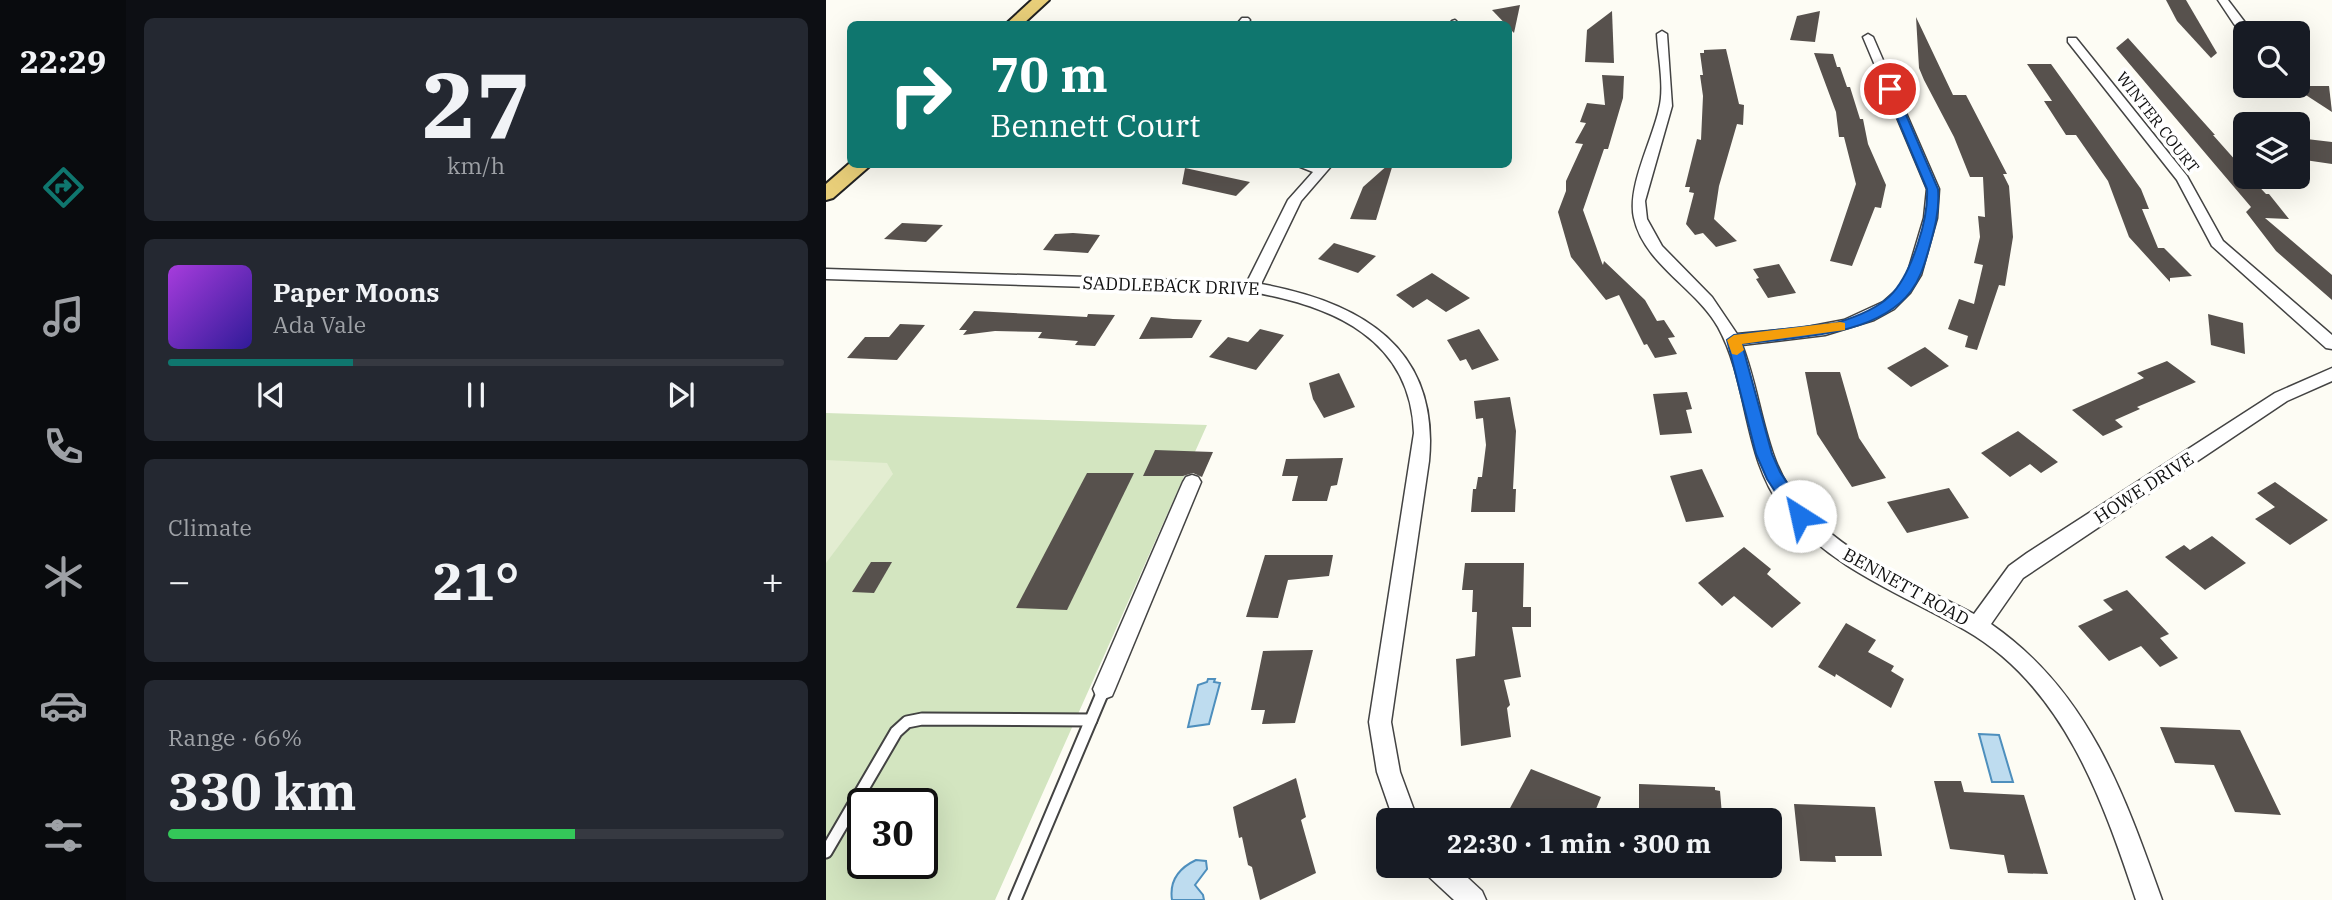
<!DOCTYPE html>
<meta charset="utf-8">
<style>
body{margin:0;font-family:"IBM Plex Serif",serif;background:#242831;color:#f1f3f6;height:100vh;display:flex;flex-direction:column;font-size:26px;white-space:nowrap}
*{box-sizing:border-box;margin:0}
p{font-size:23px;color:#9ea1a6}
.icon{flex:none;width:38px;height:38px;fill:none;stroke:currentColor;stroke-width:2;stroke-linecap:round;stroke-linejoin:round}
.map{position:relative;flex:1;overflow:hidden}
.details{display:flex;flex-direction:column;gap:18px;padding:18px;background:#0d0f14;width:700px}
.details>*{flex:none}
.banner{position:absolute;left:21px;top:21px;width:665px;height:147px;border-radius:10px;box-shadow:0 7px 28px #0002;background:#0f766e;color:#fff;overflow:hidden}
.tools{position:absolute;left:1407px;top:21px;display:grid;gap:14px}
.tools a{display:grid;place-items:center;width:77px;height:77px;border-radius:10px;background:#171b24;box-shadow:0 7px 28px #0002;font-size:35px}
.speed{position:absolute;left:21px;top:788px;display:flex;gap:14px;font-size:35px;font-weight:700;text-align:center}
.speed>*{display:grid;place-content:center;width:91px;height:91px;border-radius:50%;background:#171b24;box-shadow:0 7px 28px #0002;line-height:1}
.speed .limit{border:4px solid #111;border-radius:10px;background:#fff;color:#111}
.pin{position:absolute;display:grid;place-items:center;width:60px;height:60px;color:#fff;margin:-30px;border:4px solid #fff;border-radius:50%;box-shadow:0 2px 7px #0007}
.me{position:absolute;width:77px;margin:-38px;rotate:325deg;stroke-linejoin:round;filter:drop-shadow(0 0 5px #0008)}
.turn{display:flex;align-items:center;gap:24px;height:147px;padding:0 28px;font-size:32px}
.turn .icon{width:91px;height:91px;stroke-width:2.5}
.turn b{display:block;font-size:49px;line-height:60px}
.big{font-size:52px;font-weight:700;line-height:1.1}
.details .widget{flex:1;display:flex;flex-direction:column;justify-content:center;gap:10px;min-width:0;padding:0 24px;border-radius:10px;background:#242831}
.details .dial{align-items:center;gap:0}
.dial b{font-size:91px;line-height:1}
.song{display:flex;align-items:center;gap:21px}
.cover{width:84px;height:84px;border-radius:10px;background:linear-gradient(135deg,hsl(280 70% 55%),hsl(250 70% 35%))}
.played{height:7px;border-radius:4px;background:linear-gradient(90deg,#0f766e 30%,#363941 30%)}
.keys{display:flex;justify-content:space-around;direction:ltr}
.heat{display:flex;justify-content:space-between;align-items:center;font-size:38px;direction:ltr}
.charge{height:10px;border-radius:5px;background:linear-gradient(90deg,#34c759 66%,#363941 0)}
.trip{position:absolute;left:550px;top:808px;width:406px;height:70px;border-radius:10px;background:#171b24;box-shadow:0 7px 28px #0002;font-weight:700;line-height:70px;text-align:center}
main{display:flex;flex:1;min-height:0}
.tab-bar{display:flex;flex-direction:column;width:126px;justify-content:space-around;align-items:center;background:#090b0e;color:#9ea1a6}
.tab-bar .icon{width:49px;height:49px}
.tab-bar .on{color:#0f766e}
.tab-bar b{font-size:32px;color:#f1f3f6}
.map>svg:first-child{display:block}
</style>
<main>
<nav class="tab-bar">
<b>22:29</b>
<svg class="icon on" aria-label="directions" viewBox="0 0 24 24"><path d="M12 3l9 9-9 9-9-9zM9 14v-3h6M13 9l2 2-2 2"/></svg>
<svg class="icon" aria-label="music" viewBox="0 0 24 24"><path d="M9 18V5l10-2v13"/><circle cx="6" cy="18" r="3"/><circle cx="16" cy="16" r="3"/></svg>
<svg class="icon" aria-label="phone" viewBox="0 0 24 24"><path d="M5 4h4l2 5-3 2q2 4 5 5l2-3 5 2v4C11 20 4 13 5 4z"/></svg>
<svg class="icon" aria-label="climate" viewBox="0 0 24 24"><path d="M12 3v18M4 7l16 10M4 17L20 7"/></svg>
<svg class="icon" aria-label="car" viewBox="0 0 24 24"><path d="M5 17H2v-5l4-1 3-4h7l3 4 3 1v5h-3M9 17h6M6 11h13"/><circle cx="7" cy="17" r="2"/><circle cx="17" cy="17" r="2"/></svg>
<svg class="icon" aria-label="filters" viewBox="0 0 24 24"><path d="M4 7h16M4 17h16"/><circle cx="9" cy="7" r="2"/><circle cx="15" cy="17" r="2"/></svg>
</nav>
<section class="details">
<div class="widget dial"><b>27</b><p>km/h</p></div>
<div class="widget">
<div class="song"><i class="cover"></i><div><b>Paper Moons</b><p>Ada Vale</p></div></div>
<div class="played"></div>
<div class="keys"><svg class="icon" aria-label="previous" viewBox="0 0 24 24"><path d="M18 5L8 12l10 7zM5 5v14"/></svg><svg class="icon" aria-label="pause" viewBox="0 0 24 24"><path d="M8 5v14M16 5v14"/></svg><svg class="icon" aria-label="next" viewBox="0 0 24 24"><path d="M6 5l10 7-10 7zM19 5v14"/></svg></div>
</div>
<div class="widget"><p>Climate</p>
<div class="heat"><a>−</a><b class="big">21°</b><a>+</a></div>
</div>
<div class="widget"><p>Range · 66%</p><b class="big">330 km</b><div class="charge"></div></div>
</section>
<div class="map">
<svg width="1506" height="900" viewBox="0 0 1506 900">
<rect width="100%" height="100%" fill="#fdfcf4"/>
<path fill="#d3e5c0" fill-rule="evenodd" d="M0 413 381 425 169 900H0ZM37 803H96V863H37Z"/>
<polygon fill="#e3edd1" points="0,460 61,463 67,474 0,563"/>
<g fill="#bedcef" stroke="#4e8fbd" stroke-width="2">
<polygon points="382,679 389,679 388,682 394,683 383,724 362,727 372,685 381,682"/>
<polygon points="1153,734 1173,735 1187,782 1166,782"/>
<path d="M370 860 380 861 381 869 369 885 377 895 378 900H346C343 880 353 868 370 860Z"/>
</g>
<g fill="#57514d">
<polygon points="1340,0 1360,0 1391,53 1385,58 1351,21"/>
<polygon points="694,5 688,33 666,10"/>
<polygon points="786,11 788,63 759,62 761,30"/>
<polygon points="994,11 989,42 964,40 971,16"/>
<polygon points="1090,17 1127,95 1140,95 1181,174 1177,174 1183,186 1187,237 1179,286 1173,285 1151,350 1139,347 1142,336 1122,329 1133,299 1148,304 1157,265 1148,263 1154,237 1152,216 1159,217 1157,177 1144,177 1128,137 1098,80 1093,68"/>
<polygon points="1302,38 1389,135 1387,135 1419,171 1419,177 1424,177 1440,194 1443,194 1463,219 1439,218 1506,275 1506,300 1450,251 1420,212 1425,207 1290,48"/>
<polygon points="900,49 913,104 918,105 917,125 911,124 893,186 888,219 911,241 890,247 877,233 869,235 860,224 868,193 863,192 864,187 859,187 871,139 875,140 877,96 874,75 877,75 874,53 878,53 878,50"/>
<polygon points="988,53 1007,54 1011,67 1014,67 1021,87 1024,87 1034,119 1037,119 1042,144 1060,185 1055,208 1049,207 1026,266 1004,261 1030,184 1018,137 1013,137 1010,112"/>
<polygon points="1201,64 1225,64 1315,189 1323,209 1316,209 1332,248 1338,248 1366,276 1344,278 1344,282 1303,237 1282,181 1250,135 1240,135 1218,101 1226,101"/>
<polygon points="776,75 798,76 797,98 782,149 778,149 757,210 776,263 777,265 778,261 819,300 831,321 838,320 849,337 842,338 851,354 829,358 821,344 818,345 793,295 780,300 745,257 732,212 740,191 740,181 757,144 749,143 760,123 754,122 761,103 779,105"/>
<polygon points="1466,86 1503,86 1506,112"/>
<polygon points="1472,138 1506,142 1506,164 1472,159"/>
<polygon points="563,164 567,164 550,220 524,219 537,187"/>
<polygon points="359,168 424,182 410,196 356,184"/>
<polygon points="76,223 117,225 100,242 58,239"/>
<polygon points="247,233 274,235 262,253 217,250 229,234"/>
<polygon points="508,243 550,256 532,273 492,259"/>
<polygon points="953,264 970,293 942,298 930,279 933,278 927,269"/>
<polygon points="606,273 644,298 620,312 601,299 587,308 570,295"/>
<polygon points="148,311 261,317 262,314 289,315 269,346 249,345 252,341 212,338 216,332 169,331 137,335 141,330 133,330"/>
<polygon points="1382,314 1417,323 1419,354 1385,345"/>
<polygon points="325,317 347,319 376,320 366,338 313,339"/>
<polygon points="74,324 99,325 71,360 21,358 39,337 63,337"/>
<polygon points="434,329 458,335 430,370 383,357 402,337 422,342"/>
<polygon points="653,329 673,360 646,370 640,359 634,361 621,340"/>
<polygon points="1099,347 1123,366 1085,387 1061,368"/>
<polygon points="1341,361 1370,382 1311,407 1314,409 1289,420 1297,427 1277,436 1246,410 1318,378 1311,373"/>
<polygon points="979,372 1014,372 1033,438 1060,478 1026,487 991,434"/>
<polygon points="513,373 529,407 498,418 487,399 483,383"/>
<polygon points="861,392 866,409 860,410 866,433 834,435 827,394"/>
<polygon points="684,397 690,431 687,489 690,489 689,512 645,512 647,489 650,489 652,477 656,477 660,445 657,418 650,419 648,401"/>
<polygon points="1192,431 1232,462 1215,473 1204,464 1184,477 1155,453"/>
<polygon points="329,450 387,452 376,477 367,473 357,476 317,476"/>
<polygon points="517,458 511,485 505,486 501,501 466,501 472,476 456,476 460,459"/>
<polygon points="876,469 898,517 860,522 844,476"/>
<polygon points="261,473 308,473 241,610 190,608"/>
<polygon points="1449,482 1502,520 1464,545 1429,519 1449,507 1431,493"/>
<polygon points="1123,488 1143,518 1081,533 1061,502"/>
<polygon points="1386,536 1420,563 1379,590 1339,557 1358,545 1364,550"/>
<polygon points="918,547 945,569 941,574 975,603 946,628 908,596 896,606 872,583"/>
<polygon points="439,555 507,555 503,576 462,580 452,618 420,617"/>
<polygon points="45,562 66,562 48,593 26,592"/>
<polygon points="639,563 698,563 697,607 705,607 705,627 686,627 695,677 678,680 684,705 681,708 685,737 635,746 630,659 649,656 651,612 646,612 647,590 636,590"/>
<polygon points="1301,590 1343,634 1334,638 1352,658 1334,667 1315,646 1283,661 1252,626 1287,610 1277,600"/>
<polygon points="1020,623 1050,640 1042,652 1068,666 1065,671 1078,679 1065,708 1010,674 1009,677 992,667"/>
<polygon points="487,650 469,723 436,724 439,710 425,710 437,651"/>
<polygon points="1334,727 1414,730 1455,815 1409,812 1388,765 1349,763"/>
<polygon points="705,769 775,797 765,821 704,821 683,810"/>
<polygon points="470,778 480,817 475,820 490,873 434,900 426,867 422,865 416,837 413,838 407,807"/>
<polygon points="1108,781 1135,781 1138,792 1198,795 1222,874 1182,873 1178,855 1124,849"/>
<polygon points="813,784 889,787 889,790 894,791 896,815 891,815 892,821 813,821"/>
<polygon points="968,804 1049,807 1056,856 1009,856 1010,862 974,861"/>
</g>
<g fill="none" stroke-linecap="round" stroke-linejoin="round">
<g stroke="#434343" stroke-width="15">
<g id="lane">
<polyline points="0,852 70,732 81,722 96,719 265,720"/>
<polyline points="189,900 278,689"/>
</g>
</g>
<g stroke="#434343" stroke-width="3">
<g id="street">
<polygon points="1392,0 1402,0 1427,33 1418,35 1408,24"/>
<polygon points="416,18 422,18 424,20 421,24 411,24"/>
<polygon points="629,20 633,24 623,24 626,21"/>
<path d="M836 31 841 34 846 106 819 201 821 219 836 246 886 297 911 334 976 328 1018 320 1057 302 1074 287 1081 275 1098 218 1101 189 1037 37 1042 34 1047 37 1113 189 1111 218 1095 275 1084 293 1068 309 1048 320 999 335 916 345C931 383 935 424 950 462 983 544 1076 576 1148 614L1183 566 1201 553 1449 393 1506 368V381L1461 401 1197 578 1165 624C1262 691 1298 793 1336 900H1310C1276 798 1237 686 1139 630 1076 594 1007 569 960 513 916 460 924 385 892 327 870 288 818 264 808 218 801 187 826 141 833 109 839 87 832 57 831 34Z"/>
<polygon points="1242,38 1250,38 1361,176 1397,241 1506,335 1506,349 1500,348 1386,246 1351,180 1242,42"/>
<path d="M467 164H507L475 201 435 284C535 302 614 348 603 461L565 722 574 772 592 821H568L551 772 543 722 588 433C585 339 507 306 426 292L0 279V269L421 282 462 200 487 172Z"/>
<polygon points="366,475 372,477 375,482 289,689 286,696 278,699 270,696 267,689 357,482 360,477"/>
<polygon points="598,866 629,866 656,891 660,900 628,900 601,875"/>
</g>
</g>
<g stroke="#212121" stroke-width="4">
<g id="primary">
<polygon points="206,0 223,0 197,24 180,24"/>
<polygon points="24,163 46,164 7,198 0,200 0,184"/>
</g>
</g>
<use href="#lane" stroke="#fff" stroke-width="11"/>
<use href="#street" fill="#fff" fill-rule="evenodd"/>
<use href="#primary" fill="#e8ce79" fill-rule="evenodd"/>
</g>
<path fill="#1a73e8" stroke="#114b97" stroke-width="2" d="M1064 86 1069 89 1112 189C1114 211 1108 231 1102 252 1098 266 1094 279 1085 291 1051 337 968 337 916 344L946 454 954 472 983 516 980 521H968L941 479 930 454 901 340 908 335 1010 323C1060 308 1076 293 1092 243 1098 225 1102 208 1101 189L1059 89Z"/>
<polygon fill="#f59e0b" points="1014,322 1019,323 1019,330 916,344 918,350 911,355 906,354 901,340 908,335"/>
<g text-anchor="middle" stroke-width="7" stroke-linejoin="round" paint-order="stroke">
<g font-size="16" fill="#101010" stroke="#fff">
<text transform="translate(1332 122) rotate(52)" y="6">WINTER COURT</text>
</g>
<g font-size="18" fill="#101010" stroke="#fff">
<text transform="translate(345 286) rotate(2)" y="6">SADDLEBACK DRIVE</text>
<text transform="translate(1318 488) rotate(-33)" y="6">HOWE DRIVE</text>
<text transform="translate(1080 587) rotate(29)" y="6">BENNETT ROAD</text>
</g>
</g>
</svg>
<div class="tools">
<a><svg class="icon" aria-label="search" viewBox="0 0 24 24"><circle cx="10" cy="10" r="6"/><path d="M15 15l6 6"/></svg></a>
<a><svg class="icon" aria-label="layers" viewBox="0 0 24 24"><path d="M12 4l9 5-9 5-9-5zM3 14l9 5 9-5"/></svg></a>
</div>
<div class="speed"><div class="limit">30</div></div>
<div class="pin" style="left:1064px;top:89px;background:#d93025"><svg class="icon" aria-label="arrive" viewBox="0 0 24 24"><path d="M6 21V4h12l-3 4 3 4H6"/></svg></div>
<svg class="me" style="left:974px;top:516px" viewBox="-20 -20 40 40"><circle r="19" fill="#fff"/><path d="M0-13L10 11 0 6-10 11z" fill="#1a73e8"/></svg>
<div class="trip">22:30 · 1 min · 300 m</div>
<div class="banner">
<div class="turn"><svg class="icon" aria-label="right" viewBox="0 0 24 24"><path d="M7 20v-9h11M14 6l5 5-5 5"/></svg><div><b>70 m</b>Bennett Court</div></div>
</div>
</div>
</main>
